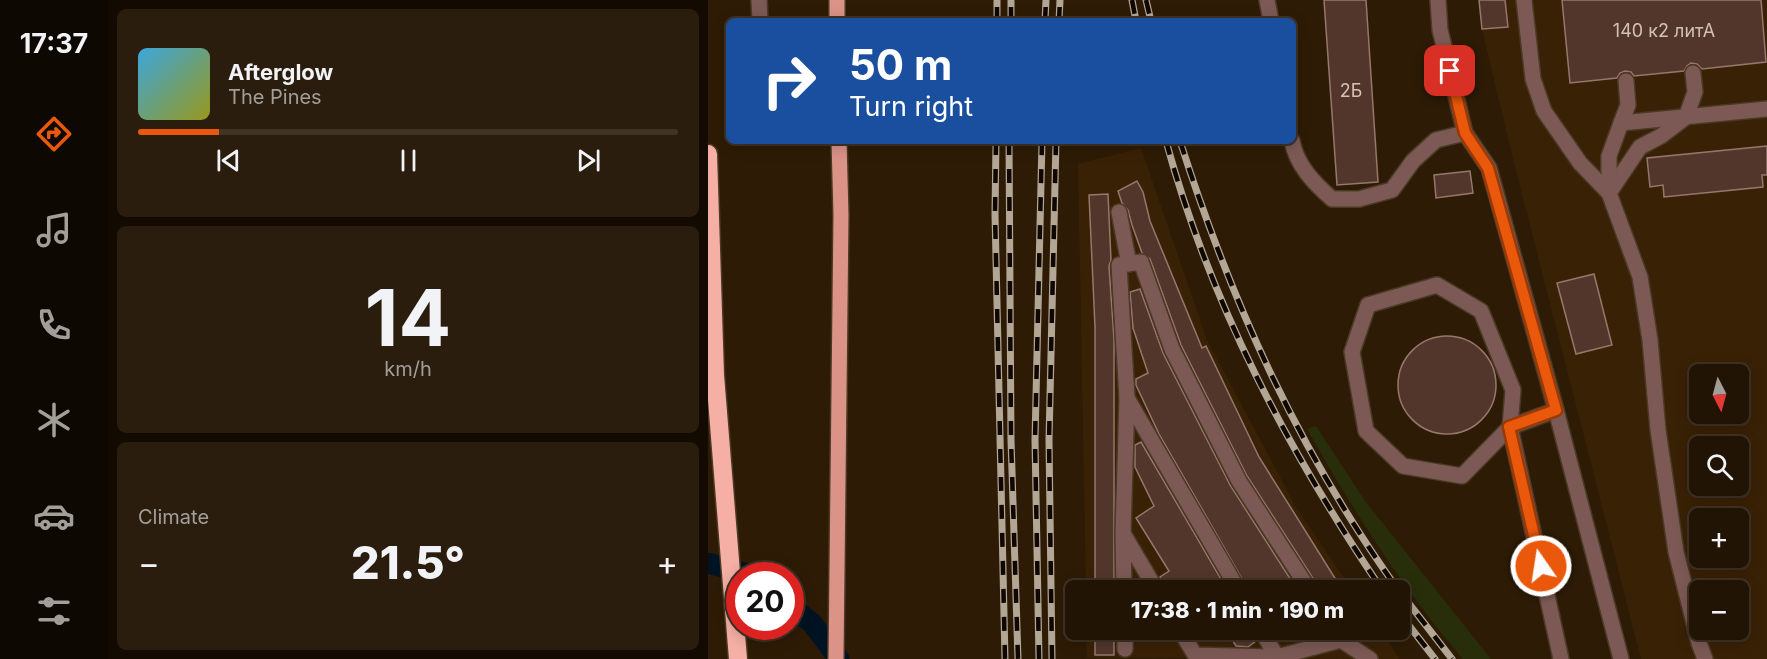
<!DOCTYPE html>
<meta charset="utf-8">
<style>
body{margin:0;font-family:Inter,sans-serif;background:#2a1d0e;color:#f1f3f6;height:100vh;display:flex;flex-direction:column;font-size:22px;white-space:nowrap}
*{box-sizing:border-box;margin:0}
p{font-size:20px;color:#a29e9a}
.icon{flex:none;width:33px;height:33px;fill:none;stroke:currentColor;stroke-width:2;stroke-linecap:round;stroke-linejoin:round}
.map{position:relative;flex:1;overflow:hidden}
.panel{display:flex;flex-direction:column;gap:9px;padding:9px;background:#130b02;width:600px}
.panel>*{flex:none}
.guide{position:absolute;left:18px;top:18px;width:570px;height:126px;border-radius:9px;box-shadow:0 3px 15px #0003,0 0 0 2px #3f3326;background:#1a4fa0;color:#fff;overflow:hidden}
.needle{width:39px;rotate:174deg}
.controls{position:absolute;left:981px;top:364px;display:grid;gap:12px}
.controls a{display:grid;place-items:center;width:60px;height:60px;border-radius:9px;background:#221404;box-shadow:0 3px 15px #0003,0 0 0 2px #3f3326;font-size:30px}
.speed{position:absolute;left:18px;top:562px;display:flex;gap:12px;font-size:30px;font-weight:700;text-align:center}
.speed>*{display:grid;place-content:center;width:78px;height:78px;border-radius:50%;background:#221404;box-shadow:0 3px 15px #0003,0 0 0 2px #3f3326;line-height:1}
.speed .limit{border:9px solid #d22;background:#fff;color:#111}
.pin{position:absolute;display:grid;place-items:center;width:51px;height:51px;color:#fff;margin:-26px;border-radius:12px;box-shadow:0 3px 9px #0006}
.me{position:absolute;width:66px;margin:-33px;rotate:347deg;stroke-linejoin:round;filter:drop-shadow(0 0 4px #0008)}
.turn{display:flex;align-items:center;gap:21px;height:126px;padding:0 24px;font-size:27px}
.turn .icon{width:78px;height:78px;stroke-width:2.5}
.turn b{display:block;font-size:42px;line-height:51px}
.big{font-size:45px;font-weight:800;line-height:1.1}
.panel .widget{flex:1;display:flex;flex-direction:column;justify-content:center;gap:9px;min-width:0;padding:0 21px;border-radius:9px;background:#2a1d0e}
.panel .dial{align-items:center;gap:0}
.dial b{font-size:78px;line-height:1}
.song{display:flex;align-items:center;gap:18px}
.cover{width:72px;height:72px;border-radius:9px;background:linear-gradient(135deg,hsl(200 70% 55%),hsl(60 70% 35%))}
.played{height:6px;border-radius:3px;background:linear-gradient(90deg,#ea580c 15%,#3f3326 15%)}
.keys{display:flex;justify-content:space-around;direction:ltr}
.heat{display:flex;justify-content:space-between;align-items:center;font-size:33px;direction:ltr}
.trip{position:absolute;left:357px;top:580px;width:345px;height:60px;border-radius:9px;background:#221404;box-shadow:0 3px 15px #0003,0 0 0 2px #3f3326;font-weight:800;line-height:60px;text-align:center}
main{display:flex;flex:1;min-height:0}
.menu{display:flex;flex-direction:column;width:108px;justify-content:space-around;align-items:center;background:#0e0802;color:#a29e9a}
.menu .icon{width:42px;height:42px}
.menu .selected{color:#ea580c}
.menu b{font-size:27px;color:#f1f3f6}
.map>svg:first-child{display:block}
</style>
<main>
<nav class="menu">
<b>17:37</b>
<svg class="icon selected" aria-label="directions" viewBox="0 0 24 24"><path d="M12 3l9 9-9 9-9-9zM9 14v-3h6M13 9l2 2-2 2"/></svg>
<svg class="icon" aria-label="music" viewBox="0 0 24 24"><path d="M9 18V5l10-2v13"/><circle cx="6" cy="18" r="3"/><circle cx="16" cy="16" r="3"/></svg>
<svg class="icon" aria-label="phone" viewBox="0 0 24 24"><path d="M5 4h4l2 5-3 2q2 4 5 5l2-3 5 2v4C11 20 4 13 5 4z"/></svg>
<svg class="icon" aria-label="climate" viewBox="0 0 24 24"><path d="M12 3v18M4 7l16 10M4 17L20 7"/></svg>
<svg class="icon" aria-label="car" viewBox="0 0 24 24"><path d="M5 17H2v-5l4-1 3-4h7l3 4 3 1v5h-3M9 17h6M6 11h13"/><circle cx="7" cy="17" r="2"/><circle cx="17" cy="17" r="2"/></svg>
<svg class="icon" aria-label="filters" viewBox="0 0 24 24"><path d="M4 7h16M4 17h16"/><circle cx="9" cy="7" r="2"/><circle cx="15" cy="17" r="2"/></svg>
</nav>
<section class="panel">
<div class="widget">
<div class="song"><i class="cover"></i><div><b>Afterglow</b><p>The Pines</p></div></div>
<div class="played"></div>
<div class="keys"><svg class="icon" aria-label="previous" viewBox="0 0 24 24"><path d="M18 5L8 12l10 7zM5 5v14"/></svg><svg class="icon" aria-label="pause" viewBox="0 0 24 24"><path d="M8 5v14M16 5v14"/></svg><svg class="icon" aria-label="next" viewBox="0 0 24 24"><path d="M6 5l10 7-10 7zM19 5v14"/></svg></div>
</div>
<div class="widget dial"><b>14</b><p>km/h</p></div>
<div class="widget"><p>Climate</p>
<div class="heat"><a>−</a><b class="big">21.5°</b><a>+</a></div>
</div>
</section>
<div class="map">
<svg width="1059" height="659" viewBox="0 0 1059 659">
<rect width="100%" height="100%" fill="#2d1b05"/>
<g fill="#392105" fill-rule="evenodd">
<path d="M771 0H1059V659H933L804 155 774 29ZM992 375H1030V414H992ZM992 447H1030V486H992ZM992 519H1030V558H992ZM992 591H1030V630H992Z"/>
<polygon points="433,148 499,340 589,509 645,591 378,591 370,164"/>
<polygon points="378,630 672,630 692,659 379,658"/>
</g>
<path fill="#282e0a" d="M608 426 657 501 783 659H755C694 588 645 510 599 429Z"/>
<g fill="none" stroke-linecap="round" stroke-linejoin="round">
<g stroke="#001322" stroke-width="21">
<polyline points="0,563 47,576"/>
<polyline points="82,606 104,623 131,659"/>
</g>
</g>
<g fill="#52362c" stroke="#97776b" stroke-width="1.5">
<polygon points="616,0 658,0 670,182 629,185"/>
<polygon points="771,0 797,0 800,27 774,29"/>
<polygon points="854,0 1053,0 1058,62 994,69 989,64 983,63 979,66 976,71 926,76 923,72 917,71 912,73 909,78 862,83"/>
<polygon points="1059,146 1059,175 1054,175 1055,187 956,197 955,185 942,187 939,158"/>
<polygon points="762,171 765,193 728,198 726,175"/>
<polygon points="429,181 435,192 442,221 494,348 498,346 551,457 635,591 612,591 610,586 539,476 473,345 442,259 434,253 424,225 420,210 414,203 410,191"/>
<polygon points="400,194 403,260 401,266 406,339 406,591 387,591 387,327 381,195"/>
<polygon points="886,274 904,345 868,354 849,283"/>
<polygon points="432,289 455,353 522,485 590,591 541,591 451,434 428,385 428,379 440,373 425,328 422,292"/>
<circle cx="739" cy="385" r="49"/>
<polygon points="433,442 520,591 460,591 458,588 452,577 461,571 428,518 446,506 427,467 427,445"/>
<rect x="387" y="630" width="19" height="25"/>
<polygon points="518,630 543,630 548,641 540,647 528,646"/>
</g>
<g fill="none" stroke-linecap="round" stroke-linejoin="round">
<g stroke="#4a3924" stroke-width="18">
<g id="minor">
<polyline points="51,0 52,21"/>
<polyline points="559,0 563,21"/>
<polyline points="730,0 732,30 757,133 781,168 848,410 913,659"/>
<polyline points="816,0 825,79 836,111 872,163 901,193 932,147 953,136 978,117 987,92 985,73"/>
<polyline points="913,123 920,105 918,81"/>
<path d="M584 141C589 166 606 183 624 199H651L684 190 705 161 728 140 757 133"/>
<polyline points="411,212 421,264"/>
<polyline points="419,398 531,591"/>
<polyline points="848,410 802,427 754,476 695,466 658,431 644,352 660,305 729,285 773,311 805,390 802,427 853,659"/>
<polyline points="416,535 449,591"/>
<polyline points="416,591 415,533 419,398 411,265 433,262 464,349 531,481 602,591"/>
<polyline points="417,630 417,649"/>
<polyline points="472,630 487,655 569,657"/>
<polyline points="553,630 569,657 633,640"/>
<polyline points="627,630 633,640 662,659"/>
<polyline points="997,659 991,643 968,552 950,430 942,340 932,277 901,193 901,156 913,123 1059,109"/>
</g>
</g>
<g stroke="#4a3924" stroke-width="18">
<g id="major">
<polyline points="129,21 129,0"/>
<polyline points="128,659 133,215 131,141"/>
</g>
</g>
<g stroke="#4a3924" stroke-width="21">
<polyline id="highway" points="0,154 7,375 30,659"/>
</g>
<use href="#minor" stroke="#7c5954" stroke-width="15"/>
<use href="#major" stroke="#db9287" stroke-width="15"/>
<use href="#highway" stroke="#f5afa4" stroke-width="18"/>
<g stroke="#b4a695" stroke-width="7">
<g id="rail">
<polyline points="424,0 428,21"/>
<polyline points="438,0 443,21"/>
<polyline points="289,21 289,0"/>
<polyline points="303,21 303,0"/>
<polyline points="337,21 338,0"/>
<polyline points="351,21 352,0"/>
<polyline points="288,141 287,214 297,659"/>
<polyline points="301,141 303,440 310,659"/>
<path d="M458 141C503 305 580 451 675 591"/>
<path d="M472 141C524 304 591 452 691 591"/>
<polyline points="692,592 744,659"/>
<polyline points="692,614 727,659"/>
<polyline points="331,659 327,440 334,141"/>
<polyline points="344,659 341,440 348,141"/>
</g>
</g>
<use href="#rail" stroke="#0f0702" stroke-width="4.5" stroke-dasharray="14" stroke-linecap="butt"/>
</g>
<g fill="none" stroke-linecap="round" stroke-linejoin="round">
<g stroke="#983908" stroke-width="15">
<polyline id="route" points="742,71 757,133 780,168 848,410 801,427 833,566"/>
</g>
<use href="#route" stroke="#ea580c" stroke-width="10"/>
</g>
<g text-anchor="middle" stroke-width="6" stroke-linejoin="round" paint-order="stroke">
<g font-size="18" fill="#d2c1b4">
<text x="956" y="37">140 к2 литА</text>
<text x="643" y="97">2Б</text>
</g>
</g>
</svg>
<div class="controls">
<a><svg class="needle" viewBox="-14 -14 28 28"><path d="M0-13l5 13h-10z" fill="#e53935"/><path d="M0 13l5-13h-10z" fill="#a29e9a"/></svg></a>
<a><svg class="icon" aria-label="search" viewBox="0 0 24 24"><circle cx="10" cy="10" r="6"/><path d="M15 15l6 6"/></svg></a>
<a>+</a>
<a>−</a>
</div>
<div class="speed"><div class="limit">20</div></div>
<div class="pin" style="left:742px;top:71px;background:#d93025"><svg class="icon" aria-label="arrive" viewBox="0 0 24 24"><path d="M6 21V4h12l-3 4 3 4H6"/></svg></div>
<svg class="me" style="left:833px;top:566px" viewBox="-20 -20 40 40"><circle r="17" fill="#ea580c" stroke="#fff" stroke-width="3"/><path d="M0-11L8 9 0 5-8 9z" fill="#fff"/></svg>
<div class="trip">17:38 · 1 min · 190 m</div>
<div class="guide">
<div class="turn"><svg class="icon" aria-label="right" viewBox="0 0 24 24"><path d="M7 20v-9h11M14 6l5 5-5 5"/></svg><div><b>50 m</b>Turn right</div></div>
</div>
</div>
</main>
